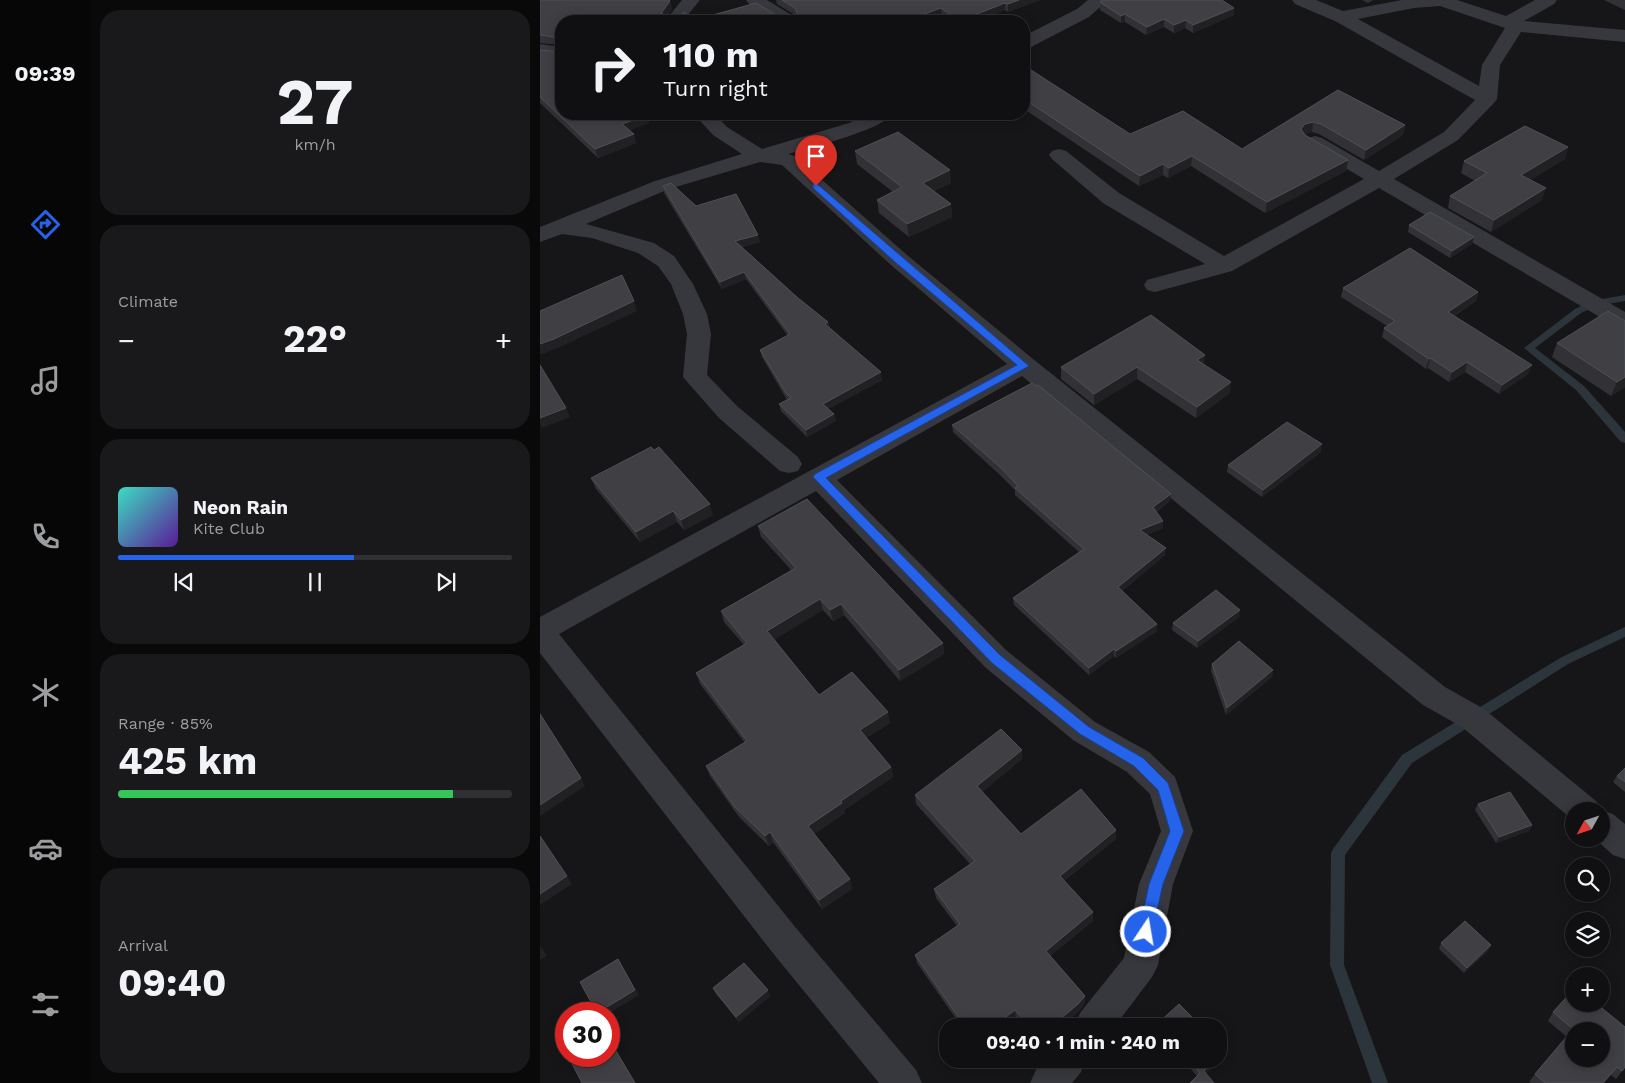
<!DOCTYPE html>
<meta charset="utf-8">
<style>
body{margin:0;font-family:"Work Sans",sans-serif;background:#19191b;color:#f1f3f6;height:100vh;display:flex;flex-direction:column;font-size:19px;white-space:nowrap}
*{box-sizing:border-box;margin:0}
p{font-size:16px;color:#9c9d9f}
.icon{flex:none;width:28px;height:28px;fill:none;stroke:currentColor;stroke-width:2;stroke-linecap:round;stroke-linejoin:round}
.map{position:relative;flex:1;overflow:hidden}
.drawer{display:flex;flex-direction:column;gap:10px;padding:10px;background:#09090a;width:450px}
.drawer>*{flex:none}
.hud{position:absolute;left:15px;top:15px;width:475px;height:105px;border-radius:20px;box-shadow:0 2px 12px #0003,0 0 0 1px #303032;background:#101012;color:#f1f3f6;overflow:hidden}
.needle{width:32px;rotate:230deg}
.controls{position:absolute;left:1025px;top:802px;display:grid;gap:10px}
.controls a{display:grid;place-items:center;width:45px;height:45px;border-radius:50%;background:#101012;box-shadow:0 2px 12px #0003,0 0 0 1px #303032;font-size:25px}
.speed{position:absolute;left:15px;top:1002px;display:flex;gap:10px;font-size:25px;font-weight:700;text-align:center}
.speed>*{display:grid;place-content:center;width:65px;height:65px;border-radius:50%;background:#101012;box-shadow:0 2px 12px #0003,0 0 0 1px #303032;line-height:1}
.speed .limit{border:8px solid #d22;background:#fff;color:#111}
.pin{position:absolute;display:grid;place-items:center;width:42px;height:42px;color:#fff;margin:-51px -21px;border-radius:50% 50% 50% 0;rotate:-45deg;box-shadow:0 0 5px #0007}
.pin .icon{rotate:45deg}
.me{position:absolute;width:55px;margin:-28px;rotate:12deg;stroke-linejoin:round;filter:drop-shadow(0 0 4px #0008)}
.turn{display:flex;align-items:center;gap:18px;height:105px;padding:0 25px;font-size:22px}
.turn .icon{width:65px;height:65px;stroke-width:2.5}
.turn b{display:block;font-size:35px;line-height:42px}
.big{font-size:38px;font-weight:700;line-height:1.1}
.drawer .card{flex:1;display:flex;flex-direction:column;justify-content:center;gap:8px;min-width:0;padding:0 18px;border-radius:20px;background:#19191b}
.drawer .dial{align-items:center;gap:0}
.dial b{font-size:65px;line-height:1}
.song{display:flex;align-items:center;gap:15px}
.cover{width:60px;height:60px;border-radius:8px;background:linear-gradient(135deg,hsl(170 70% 55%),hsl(270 70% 35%))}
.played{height:5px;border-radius:2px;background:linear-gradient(90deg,#2563eb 60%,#303032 60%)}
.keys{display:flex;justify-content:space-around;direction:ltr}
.heat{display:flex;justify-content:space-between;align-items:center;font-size:28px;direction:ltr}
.charge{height:8px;border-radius:4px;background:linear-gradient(90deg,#34c759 85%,#303032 0)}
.trip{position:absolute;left:399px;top:1018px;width:288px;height:50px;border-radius:20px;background:#101012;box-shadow:0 2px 12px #0003,0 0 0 1px #303032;font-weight:700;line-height:50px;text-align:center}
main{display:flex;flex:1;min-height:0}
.dock{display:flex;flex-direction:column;width:90px;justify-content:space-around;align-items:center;background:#060607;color:#9c9d9f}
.dock .icon{width:35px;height:35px}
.dock .active{color:#2563eb}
.dock b{font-size:22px;color:#f1f3f6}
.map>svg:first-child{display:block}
</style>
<main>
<nav class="dock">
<b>09:39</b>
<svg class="icon active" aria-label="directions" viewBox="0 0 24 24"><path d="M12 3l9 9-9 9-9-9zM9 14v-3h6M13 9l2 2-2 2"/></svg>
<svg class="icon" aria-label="music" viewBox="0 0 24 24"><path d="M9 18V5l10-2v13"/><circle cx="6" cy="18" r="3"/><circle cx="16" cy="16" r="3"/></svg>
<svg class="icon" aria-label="phone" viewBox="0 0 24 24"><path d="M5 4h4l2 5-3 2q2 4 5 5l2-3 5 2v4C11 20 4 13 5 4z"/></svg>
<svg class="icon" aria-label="climate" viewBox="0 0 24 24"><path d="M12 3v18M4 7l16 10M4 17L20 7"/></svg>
<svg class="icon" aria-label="car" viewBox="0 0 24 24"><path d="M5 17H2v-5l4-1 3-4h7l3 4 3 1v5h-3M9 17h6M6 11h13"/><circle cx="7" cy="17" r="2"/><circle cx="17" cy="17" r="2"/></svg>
<svg class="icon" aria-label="filters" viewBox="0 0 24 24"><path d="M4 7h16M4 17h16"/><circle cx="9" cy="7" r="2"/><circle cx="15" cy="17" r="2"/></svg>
</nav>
<section class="drawer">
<div class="card dial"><b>27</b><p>km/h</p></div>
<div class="card"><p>Climate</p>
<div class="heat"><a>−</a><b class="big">22°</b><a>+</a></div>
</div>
<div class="card">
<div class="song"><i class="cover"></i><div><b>Neon Rain</b><p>Kite Club</p></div></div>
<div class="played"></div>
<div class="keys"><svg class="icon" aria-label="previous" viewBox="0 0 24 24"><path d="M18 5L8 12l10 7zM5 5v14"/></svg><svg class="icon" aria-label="pause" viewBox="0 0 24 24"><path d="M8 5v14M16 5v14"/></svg><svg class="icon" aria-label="next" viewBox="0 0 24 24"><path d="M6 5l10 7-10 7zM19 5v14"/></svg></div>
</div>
<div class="card"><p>Range · 85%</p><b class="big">425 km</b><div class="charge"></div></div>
<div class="card"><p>Arrival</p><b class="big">09:40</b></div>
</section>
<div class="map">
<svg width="1085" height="1083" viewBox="0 0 1085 1083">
<rect width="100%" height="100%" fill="#161618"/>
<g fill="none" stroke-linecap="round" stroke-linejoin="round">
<g fill="#2c353c" fill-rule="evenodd">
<polygon points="1085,295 1085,301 1056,306 1041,313 995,348 1044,386 1085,432 1085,443 1081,442 1036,390 984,348 1035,309 1051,301"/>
<polygon points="1085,627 1085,637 1028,664 872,763 805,855 804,965 848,1083 832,1083 790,965 791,853 793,849 862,755 1020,658"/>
</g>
<g fill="#37383d" fill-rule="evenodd">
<polygon points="142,0 160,0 143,21 125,21"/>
<polygon points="206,0 227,0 255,17 258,21 237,21 209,4"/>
<polygon points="548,0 568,0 549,17 491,47 484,49 484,36 537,9"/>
<path d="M752 0H776L803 11 862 0H917L966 16 995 0H1017L1014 4 984 21 1085 30V42L981 32 960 65 957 99 954 103 918 140 854 179 1085 312V330L1077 327 839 188 692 271 615 292 607 290 604 285 607 280 665 264 563 203 512 159 509 155 512 151 519 149 526 151 579 193 684 256 824 179 768 146 765 142 768 138 775 136 782 138 839 171 904 132 935 100 795 21 755 4ZM900 6 965 28 942 65 939 86 818 19 874 8Z"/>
<polygon points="0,44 21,47 21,59 0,56"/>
<path d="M154 114H175L187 127 222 149 309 123 327 114H352C342 130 269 148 248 154L255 156 367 255 493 359 905 687 944 709 1056 801 1061 810 1073 814 1085 824V859L1073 855 1055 839H1061V811H1034V821L922 727 883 705 482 376 297 480 466 650 555 722 609 752 635 777 653 831 633 884 618 965 612 977 575 1026H535L540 1013 584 958 599 884 621 831 610 794 587 772 533 740 446 668 276 491 19 634 256 928 376 1070 382 1083H339L232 952 0 653V617L467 364 351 265 242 165 220 162 129 189 46 224 114 243 134 256 153 284 167 314 171 334 167 375 197 406 258 457 262 464 258 471 249 473 240 471 179 418 143 377 147 334 143 314 131 284 118 266 98 253 52 238 22 234 0 242V227L115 181 202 154 173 135Z"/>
<polygon points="505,1059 546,1059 541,1072 532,1083 490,1083 496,1070"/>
</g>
</g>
<g fill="#323236">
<polygon points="0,0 130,1 132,9 128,15 155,20 255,15 237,4 236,0 500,0 468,12 465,10 438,21 409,21 402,16 387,21 21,21 21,114 107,115 109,123 89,130 94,134 96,143 58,158 0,103 0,50 20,52 20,45 0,43"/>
<polygon points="822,0 833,0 828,3"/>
<polygon points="1064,0 1085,0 1085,10"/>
<polygon points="560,2 694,8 694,15 653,33 645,28 634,33 624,27 606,35 585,22 581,23 560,10"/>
<polygon points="484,75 590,134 702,149 798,90 865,125 863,135 824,160 779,134 772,132 764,134 808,160 806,171 725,213 651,166 628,178 623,175 599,186 484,109"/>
<polygon points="1028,147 1025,159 990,180 1002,200 951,232 908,208 910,196 935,181 921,173 924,161"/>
<polygon points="315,151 411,183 394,191 411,204 412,217 369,237 339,213 337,200 353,192 317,164"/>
<polygon points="123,186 220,242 202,247 258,298 288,322 290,328 342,380 288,409 294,414 296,421 267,437 241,411 239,404 247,400 222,357 220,350 248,336 206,279 182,289 124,193"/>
<polygon points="869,225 932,244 910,258 868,232"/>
<polygon points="803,288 938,292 936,301 914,316 988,374 959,394 925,372 909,382 888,368 886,369 842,337 844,328 847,326 801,297"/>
<polygon points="1017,343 1085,387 1071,396 1012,357"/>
<polygon points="664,364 690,393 656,418 597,379 554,405 521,379 521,367"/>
<polygon points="412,425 630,501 616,512 623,521 623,528 606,535 625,555 582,591 617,624 617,631 576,658 574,656 549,675 474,605 473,598 539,552 475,495 475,490 460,475 413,432"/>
<polygon points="781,452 722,497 687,472 688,465"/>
<polygon points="51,478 173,515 144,530 137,522 100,542 56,489"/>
<polygon points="218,526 403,643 404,654 360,681 304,615 293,621 283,610 234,639 279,695 350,723 326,738 351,767 353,777 304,810 305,813 274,834 312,889 282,909 233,842 229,846 199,817 170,776 166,766 205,743 160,684 156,673 204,645 184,622 181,611 251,570 221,537"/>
<polygon points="699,617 657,648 632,630 633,623"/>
<polygon points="672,664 733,670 732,677 686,715 671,671"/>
<polygon points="482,759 442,792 481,834 576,830 576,839 524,881 553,912 553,921 510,956 545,996 545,1003 538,1012 521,1026 483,1026 476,1018 465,1026 421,1026 377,963 375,955 417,926 396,898 394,889 430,864 376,804 375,795"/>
<polygon points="1085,768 1085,792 1073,782 1077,776"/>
<polygon points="938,804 992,825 989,831 956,843 935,810"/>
<polygon points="901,943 948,951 924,973 899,949"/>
<polygon points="173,988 230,996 199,1022 176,994"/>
<polygon points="1013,1012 1085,1067 1076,1079 1071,1075 1063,1083 991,1083 989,1082 995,1074 1027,1037 1008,1021"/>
<polygon points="683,1056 666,1073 657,1076 642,1059 678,1059"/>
</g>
<g fill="#212124">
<polygon points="479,0 500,0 468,12 468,4"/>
<polygon points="130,1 132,9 124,20 124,21 122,12"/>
<polygon points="465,3 465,10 438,21 419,21"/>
<polygon points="401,8 402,16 387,21 365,21"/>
<polygon points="694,8 694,15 653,33 653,25"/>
<polygon points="585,14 585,22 581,23 581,16"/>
<polygon points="624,19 624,27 606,35 607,27"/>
<polygon points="646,20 645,28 634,33 634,25"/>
<polygon points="107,115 109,123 84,132 82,124"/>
<polygon points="773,122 772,132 763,134 761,129 765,124"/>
<polygon points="865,125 863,135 824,160 826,150"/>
<polygon points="94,134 96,143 58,158 55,149"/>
<polygon points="1028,147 1025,159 978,187 981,175"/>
<polygon points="652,156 651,166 628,178 629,168"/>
<polygon points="808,160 806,171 725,213 727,202"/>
<polygon points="623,164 623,175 599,186 600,176"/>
<polygon points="410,170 411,183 384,196 383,183"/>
<polygon points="1006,188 1002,200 951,232 954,220"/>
<polygon points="411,204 412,217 369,237 367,224"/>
<polygon points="218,235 220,242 197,248 195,241"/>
<polygon points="934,237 932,244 910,258 912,251"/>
<polygon points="204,272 206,279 182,289 180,282"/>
<polygon points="938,292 936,301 905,321 908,312"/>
<polygon points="94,301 97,311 18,348 0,355 0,344"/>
<polygon points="288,322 290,330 285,324"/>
<polygon points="665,355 664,367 657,360"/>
<polygon points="890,358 888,368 886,369 889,359"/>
<polygon points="927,362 925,372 909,382 912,372"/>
<polygon points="992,365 988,374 959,394 962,385"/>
<polygon points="597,367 597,379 554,405 554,394"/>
<polygon points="341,372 342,380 284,411 283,404"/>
<polygon points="1085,377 1085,387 1071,396 1077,382"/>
<polygon points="691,382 690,393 656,418 657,407"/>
<polygon points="26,408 30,417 2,428 0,424 0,418"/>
<polygon points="294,414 296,421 267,437 266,430"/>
<polygon points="782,444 781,452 722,497 723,490"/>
<polygon points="631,494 630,501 612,514 613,507"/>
<polygon points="170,504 173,515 144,530 141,520"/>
<polygon points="133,511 137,522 100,542 96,532"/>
<polygon points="623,521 623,528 600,537 600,530"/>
<polygon points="626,548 625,555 578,594 578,587"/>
<polygon points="280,599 283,610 231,642 227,631"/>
<polygon points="301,604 304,615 293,621 290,610"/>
<polygon points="700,610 699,617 657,648 658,641"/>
<polygon points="617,624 617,631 576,658 576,651"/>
<polygon points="403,643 404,654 360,681 359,670"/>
<polygon points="574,649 574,656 549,675 549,668"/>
<polygon points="733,670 732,677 686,715 687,708"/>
<polygon points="348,712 350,723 322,740 320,730"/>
<polygon points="482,750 482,759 438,795 437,786"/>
<polygon points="351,767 353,777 304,810 305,813 271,836 268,826 301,801"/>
<polygon points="41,778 45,786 0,816 0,805"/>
<polygon points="992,825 989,831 956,843 959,837"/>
<polygon points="576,830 576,839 520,884 520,876"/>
<polygon points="230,832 233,842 229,846 225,836"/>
<polygon points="27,876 32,884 0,905 0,894"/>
<polygon points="310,879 312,889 282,909 279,900"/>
<polygon points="553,912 553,921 506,959 506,951"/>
<polygon points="0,945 7,956 0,960"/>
<polygon points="951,945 948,951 924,973 927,968"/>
<polygon points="78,959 99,995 68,1014 57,1014 57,1013"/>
<polygon points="228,990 230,996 199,1022 196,1017"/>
<polygon points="545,996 545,1003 538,1012 521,1026 512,1026"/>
<polygon points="475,1010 476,1018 465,1026 454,1026"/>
<polygon points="69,1038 73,1045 96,1083 95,1083"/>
<polygon points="684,1051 683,1056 663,1076 664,1071 676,1059 678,1059 678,1057"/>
</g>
<g fill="#3f3f44" stroke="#4f5156" fill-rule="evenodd">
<polygon points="0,0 129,0 130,1 122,12 122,15 141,15 144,12 155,20 216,3 236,15 258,15 255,8 242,0 479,0 468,4 465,3 419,21 401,8 365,21 21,21 21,114 106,114 107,115 82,124 94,134 55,149 0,97 0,50 20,52 20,38 0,35"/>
<polygon points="562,0 682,0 694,8 653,25 646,20 634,25 624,19 607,27 585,14 581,16 560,2"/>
<polygon points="488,68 590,134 643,111 702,149 798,90 865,125 826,150 781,124 773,122 765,124 761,129 765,135 808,160 727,202 652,156 629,168 623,164 600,176 484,99 484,75"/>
<polygon points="985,126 1028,147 981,175 1006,188 954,220 910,196 947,173 924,161"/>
<polygon points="358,132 410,170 383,183 411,204 367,224 337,200 362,187 315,151"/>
<polygon points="131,183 156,206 196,194 218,235 195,241 258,298 288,322 285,324 341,372 283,404 294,414 266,430 239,404 251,398 246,393 220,350 250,334 204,272 180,282 123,186"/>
<polygon points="890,212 934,237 912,251 869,225"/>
<polygon points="870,248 938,292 908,312 992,365 962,385 927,362 912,372 890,358 889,359 844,328 855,321 803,288"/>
<polygon points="82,275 94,301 14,339 0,344 0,311"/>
<polygon points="1068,311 1085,321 1085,377 1077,382 1017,343"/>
<polygon points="611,315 665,355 657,360 691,382 657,407 597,367 554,394 521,367"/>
<polygon points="0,365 26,408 0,418"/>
<polygon points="492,383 496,386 498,385 631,494 613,507 623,521 600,530 626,548 578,587 617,624 576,651 574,649 549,668 473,598 544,549 475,488 478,486 460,467 412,425"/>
<polygon points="747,422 782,444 723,490 688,465"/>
<polygon points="111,447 114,450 119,447 170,504 141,520 133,511 96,532 51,478"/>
<polygon points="267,499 403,643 359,670 301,604 290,610 280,599 227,631 279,695 312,672 348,712 320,730 351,767 301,801 302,803 268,826 310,879 279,900 230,832 225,836 195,807 166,766 207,741 156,673 207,643 181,611 256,568 218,526"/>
<polygon points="676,590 700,610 658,641 633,623"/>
<polygon points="699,641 733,670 687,708 672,664"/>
<polygon points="0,714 41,778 0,805"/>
<polygon points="461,729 482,750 437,786 481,834 541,789 576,830 520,876 553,912 506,951 545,996 538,1004 512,1026 489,1026 475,1010 454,1026 427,1026 417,1015 375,955 420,924 394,889 435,861 375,795"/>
<polygon points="1085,768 1085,782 1077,776"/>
<polygon points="970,792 992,825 959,837 938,804"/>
<polygon points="0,836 27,876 0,894"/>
<polygon points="925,921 951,945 927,968 901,943"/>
<polygon points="78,959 95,990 57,1013 40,982"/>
<polygon points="204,963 228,990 196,1017 173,988"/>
<path d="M1034 989V1004H1057L1085 1027V1067L1082 1071 1077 1067 1063 1083H1005L995 1074 1033 1029 1013 1012ZM1034 1031H1061V1059H1034Z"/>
<polygon points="639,1004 661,1026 618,1026 616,1025"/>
<polygon points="69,1039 95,1083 42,1083 29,1058 33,1056 69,1056"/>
<polygon points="678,1044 684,1051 678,1057"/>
<polygon points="647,1059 676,1059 664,1071 674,1083 650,1083 660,1073"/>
</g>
<polygon fill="#2563eb" stroke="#184099" points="276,183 489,366 286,478 460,655 549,727 603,758 628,783 644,831 623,884 611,937 606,939 601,937 599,932 609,884 630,831 618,790 594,766 540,734 452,663 273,477 275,474 477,365 355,262 273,188 273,184"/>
</svg>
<div class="controls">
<a><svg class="needle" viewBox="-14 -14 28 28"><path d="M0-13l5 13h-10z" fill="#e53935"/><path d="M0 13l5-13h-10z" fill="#9c9d9f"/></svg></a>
<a><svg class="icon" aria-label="search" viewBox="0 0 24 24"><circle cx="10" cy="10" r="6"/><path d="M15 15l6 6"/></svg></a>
<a><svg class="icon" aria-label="layers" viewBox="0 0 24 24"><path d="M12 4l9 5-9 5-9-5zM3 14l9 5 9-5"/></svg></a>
<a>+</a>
<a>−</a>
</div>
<div class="speed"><div class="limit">30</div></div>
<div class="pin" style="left:276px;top:186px;background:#d93025"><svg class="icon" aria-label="arrive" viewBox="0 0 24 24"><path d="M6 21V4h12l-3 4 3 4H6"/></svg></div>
<svg class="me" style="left:606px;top:932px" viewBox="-20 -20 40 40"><circle r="17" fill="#2563eb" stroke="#fff" stroke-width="3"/><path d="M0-11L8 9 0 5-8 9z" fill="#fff"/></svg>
<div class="trip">09:40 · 1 min · 240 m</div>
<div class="hud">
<div class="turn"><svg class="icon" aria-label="right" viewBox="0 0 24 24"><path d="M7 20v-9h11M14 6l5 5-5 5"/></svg><div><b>110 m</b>Turn right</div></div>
</div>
</div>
</main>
